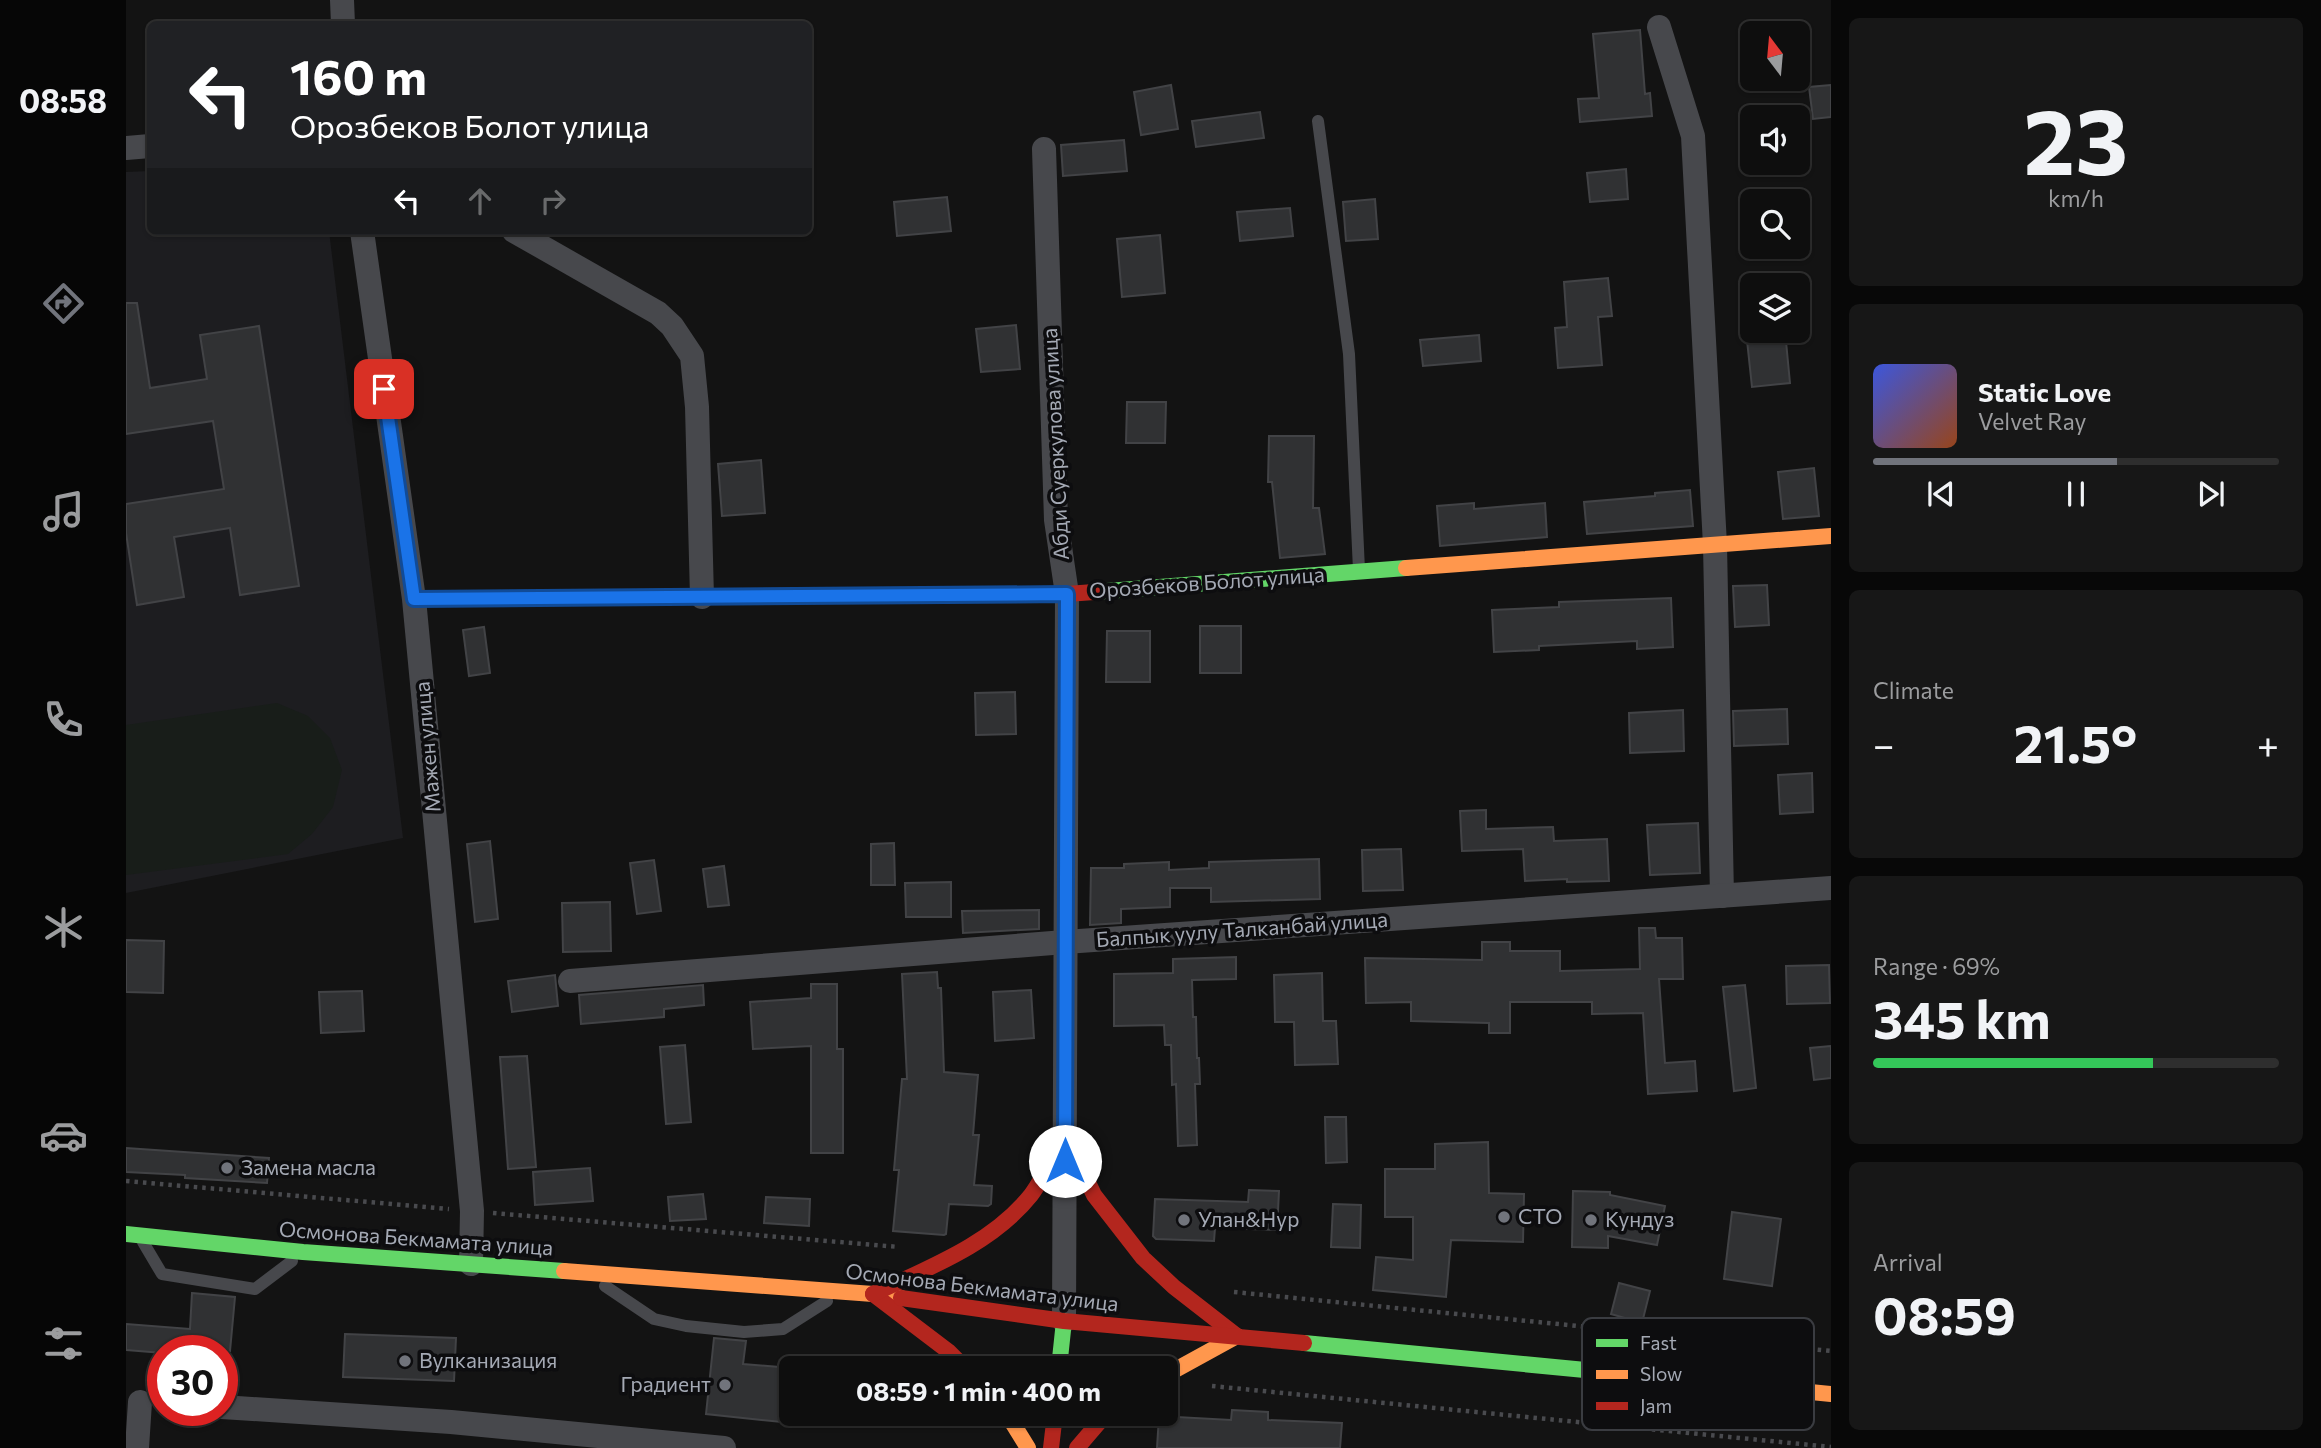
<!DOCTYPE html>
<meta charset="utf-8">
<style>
body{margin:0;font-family:Commissioner,sans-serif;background:#171717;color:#f1f3f6;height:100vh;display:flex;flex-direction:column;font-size:26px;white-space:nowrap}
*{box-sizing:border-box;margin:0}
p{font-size:23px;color:#9b9c9e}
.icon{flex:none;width:38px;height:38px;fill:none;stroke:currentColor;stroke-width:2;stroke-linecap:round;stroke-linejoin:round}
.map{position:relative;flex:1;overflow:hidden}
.panel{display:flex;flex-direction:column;gap:18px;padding:18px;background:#080808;width:490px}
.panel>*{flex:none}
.guide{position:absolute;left:21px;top:21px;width:665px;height:214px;border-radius:10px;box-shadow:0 2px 5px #0004,0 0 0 2px #2e2e2e;background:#202124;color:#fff;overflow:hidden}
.needle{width:46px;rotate:344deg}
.fabs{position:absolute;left:1614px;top:21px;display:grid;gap:14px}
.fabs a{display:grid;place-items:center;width:70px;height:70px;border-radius:10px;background:#0e0e0e;box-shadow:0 2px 5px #0004,0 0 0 2px #2e2e2e;font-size:35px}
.speed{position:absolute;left:21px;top:1335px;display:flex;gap:14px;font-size:35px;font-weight:700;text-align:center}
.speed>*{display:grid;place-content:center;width:91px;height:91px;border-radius:50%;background:#0e0e0e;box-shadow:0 2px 5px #0004,0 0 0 2px #2e2e2e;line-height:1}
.speed .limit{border:10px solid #d22;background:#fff;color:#111}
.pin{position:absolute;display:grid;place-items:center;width:60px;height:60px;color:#fff;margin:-30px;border-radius:14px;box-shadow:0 4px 10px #0006}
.me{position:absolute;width:77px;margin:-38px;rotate:0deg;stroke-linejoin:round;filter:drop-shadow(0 0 5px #0008)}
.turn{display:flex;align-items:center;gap:24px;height:147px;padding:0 28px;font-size:32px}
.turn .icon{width:91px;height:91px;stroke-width:2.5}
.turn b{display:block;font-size:49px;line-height:60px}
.lanes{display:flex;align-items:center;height:66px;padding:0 28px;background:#0003;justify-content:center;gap:35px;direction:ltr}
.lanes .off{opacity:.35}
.big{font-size:52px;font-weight:700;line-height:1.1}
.panel .tile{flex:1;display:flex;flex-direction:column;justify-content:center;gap:10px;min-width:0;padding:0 24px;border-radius:10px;background:#171717}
.panel .dial{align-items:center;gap:0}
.dial b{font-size:91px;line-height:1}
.song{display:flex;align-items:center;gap:21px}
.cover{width:84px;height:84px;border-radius:10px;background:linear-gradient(135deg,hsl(230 70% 55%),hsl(20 70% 35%))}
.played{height:7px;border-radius:4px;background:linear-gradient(90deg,#71747c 60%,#2e2e2e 60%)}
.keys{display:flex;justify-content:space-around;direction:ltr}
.heat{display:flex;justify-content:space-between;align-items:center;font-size:38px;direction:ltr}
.charge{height:10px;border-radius:5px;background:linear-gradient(90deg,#34c759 69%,#2e2e2e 0)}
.trip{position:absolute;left:653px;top:1356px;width:399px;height:70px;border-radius:10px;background:#0e0e0e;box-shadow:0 2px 5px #0004,0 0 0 2px #2e2e2e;font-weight:700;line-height:70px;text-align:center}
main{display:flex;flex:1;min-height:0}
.menu{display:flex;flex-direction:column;width:126px;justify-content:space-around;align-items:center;background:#060606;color:#9b9c9e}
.menu .icon{width:49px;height:49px}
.menu .active{color:#71747c}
.menu b{font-size:32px;color:#f1f3f6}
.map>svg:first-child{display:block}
</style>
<main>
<nav class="menu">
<b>08:58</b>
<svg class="icon active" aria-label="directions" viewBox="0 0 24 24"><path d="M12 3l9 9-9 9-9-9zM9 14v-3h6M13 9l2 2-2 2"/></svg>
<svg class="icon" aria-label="music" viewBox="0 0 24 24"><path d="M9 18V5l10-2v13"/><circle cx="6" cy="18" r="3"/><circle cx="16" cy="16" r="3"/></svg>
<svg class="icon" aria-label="phone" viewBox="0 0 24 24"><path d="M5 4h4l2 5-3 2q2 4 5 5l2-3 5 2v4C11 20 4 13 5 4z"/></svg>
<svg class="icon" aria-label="climate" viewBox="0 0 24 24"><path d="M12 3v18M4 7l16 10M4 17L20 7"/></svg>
<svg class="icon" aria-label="car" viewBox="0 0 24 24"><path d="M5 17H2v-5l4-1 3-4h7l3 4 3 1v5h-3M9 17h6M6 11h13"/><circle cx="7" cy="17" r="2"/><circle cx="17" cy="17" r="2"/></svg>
<svg class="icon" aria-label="filters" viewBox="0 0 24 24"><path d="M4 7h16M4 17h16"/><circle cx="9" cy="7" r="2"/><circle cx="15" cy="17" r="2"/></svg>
</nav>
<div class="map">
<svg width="1705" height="1448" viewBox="0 0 1705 1448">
<rect width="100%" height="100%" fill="#131313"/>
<polygon fill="#1d1d20" points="24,171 24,231 203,231 277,838 0,893 0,172"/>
<polygon fill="#181d19" points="151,703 182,716 204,738 216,770 207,807 186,834 162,854 0,875 0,725"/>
<g fill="#303133" stroke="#424346" stroke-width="2">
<polygon points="1514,30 1519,94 1524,93 1526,116 1454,122 1452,99 1473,98 1467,34"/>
<polygon points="1045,85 1052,129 1015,135 1008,92"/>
<polygon points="1705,85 1705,117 1687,119 1683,87"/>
<polygon points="1134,112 1138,138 1070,147 1066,121"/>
<polygon points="998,140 1001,171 937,176 935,145"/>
<polygon points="1500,169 1502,199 1464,202 1461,173"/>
<polygon points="821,197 825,231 771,236 768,202"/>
<polygon points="1249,199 1252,239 1220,241 1217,202"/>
<polygon points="1164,208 1167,236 1114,241 1111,212"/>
<polygon points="1034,235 1039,293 996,297 991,239"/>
<polygon points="1482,278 1486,316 1472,317 1476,365 1432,368 1429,328 1441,327 1438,282"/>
<polygon points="0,303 11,303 24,388 81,379 74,335 133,326 173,586 114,595 104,528 48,537 58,597 11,605 0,533 0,504 98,489 87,421 0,434"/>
<polygon points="890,325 894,369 855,372 850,329"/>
<polygon points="1620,331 1659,331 1664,383 1626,387"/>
<polygon points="1353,335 1355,361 1297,366 1294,340"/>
<polygon points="1001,402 1040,402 1039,443 1000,443"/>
<polygon points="1143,436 1188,436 1187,508 1193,508 1199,554 1154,558 1146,482 1142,482"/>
<polygon points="635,460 639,513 596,516 592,464"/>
<polygon points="1688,468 1693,516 1657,519 1652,472"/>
<polygon points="1564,490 1567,526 1461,534 1458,502 1529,496 1529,493"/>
<polygon points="1348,503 1348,509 1419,503 1421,537 1314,546 1311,506"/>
<polygon points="1641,585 1643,625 1609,627 1607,586"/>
<polygon points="1545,598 1547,647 1511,649 1511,641 1413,646 1413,650 1368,652 1366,610 1433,607 1433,602"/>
<rect x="1074" y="626" width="41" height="47"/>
<polygon points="358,627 364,673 343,676 337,630"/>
<polygon points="981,631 1024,631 1024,682 980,682"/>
<polygon points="889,692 890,734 850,735 849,693"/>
<polygon points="1661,709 1662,744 1608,746 1607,711"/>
<polygon points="1557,710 1558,751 1504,753 1503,713"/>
<polygon points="1686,773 1687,812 1654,814 1652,775"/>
<polygon points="1360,810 1360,829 1427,827 1428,841 1481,839 1483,881 1441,882 1441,879 1399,881 1397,849 1336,851 1334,811"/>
<polygon points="1572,823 1574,873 1524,875 1521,825"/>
<polygon points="364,841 372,919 349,922 341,844"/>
<polygon points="768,843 769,885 745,885 745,844"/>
<polygon points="1275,849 1277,890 1237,891 1236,850"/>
<polygon points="1193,859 1194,899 1085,902 1085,888 1044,888 1044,907 995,909 995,923 964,925 965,868 998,868 998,864 1043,862 1043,870 1083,868 1083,862"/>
<polygon points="528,860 535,911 511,914 504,863"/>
<polygon points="598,866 603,905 582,907 577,869"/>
<polygon points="825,882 825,917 780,917 779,883"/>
<polygon points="484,902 485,951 437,952 436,903"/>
<polygon points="913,910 913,929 837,933 836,911"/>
<polygon points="1513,928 1529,928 1530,938 1556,938 1557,979 1533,979 1539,1063 1569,1061 1571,1091 1522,1094 1517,1013 1466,1014 1466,1002 1384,1002 1384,1033 1363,1033 1363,1023 1285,1021 1285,1002 1240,1003 1239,958 1356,960 1356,942 1384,942 1384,951 1434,951 1434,971 1514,969"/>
<polygon points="0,940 38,941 37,993 0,992"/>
<polygon points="1110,957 1110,979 1066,980 1067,1017 1070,1017 1071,1058 1073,1058 1074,1084 1069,1084 1071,1145 1052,1146 1050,1084 1046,1085 1045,1045 1039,1045 1038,1025 988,1026 988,974 1047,973 1047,959"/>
<polygon points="1703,965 1704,1003 1661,1004 1660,966"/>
<polygon points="811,972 812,988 815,988 818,1072 852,1075 847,1135 853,1135 848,1185 866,1186 865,1204 862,1206 823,1204 820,1234 818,1235 767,1231 773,1170 768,1170 776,1079 781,1079 776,974"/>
<polygon points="1196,973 1197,1021 1210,1021 1212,1064 1169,1065 1168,1022 1149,1022 1148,975"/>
<polygon points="429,975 432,1006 386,1012 382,981"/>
<polygon points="685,984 711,984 711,1049 717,1049 717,1153 685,1153 685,1046 627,1049 624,1002 685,998"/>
<polygon points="577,985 578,1005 538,1009 538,1017 455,1024 453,995"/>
<polygon points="1619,985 1630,1088 1608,1091 1597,987"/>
<polygon points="905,990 908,1038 869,1041 867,992"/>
<polygon points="236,991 238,1031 195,1033 193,992"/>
<polygon points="559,1045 565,1122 540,1124 534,1047"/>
<polygon points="1705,1046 1705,1078 1688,1080 1684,1048"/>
<polygon points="401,1056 410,1167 382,1169 374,1057"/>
<polygon points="1199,1117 1220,1117 1221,1162 1200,1163"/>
<polygon points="1362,1142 1363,1193 1398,1194 1397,1242 1325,1240 1320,1297 1247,1290 1250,1257 1287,1260 1287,1217 1259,1217 1259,1169 1309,1169 1309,1144"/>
<polygon points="0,1148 143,1158 141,1183 59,1178 59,1175 0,1172"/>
<polygon points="464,1168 467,1201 409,1205 407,1172"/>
<polygon points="1123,1190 1153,1191 1151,1230 1089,1228 1088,1241 1030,1239 1027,1236 1029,1199 1122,1202"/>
<polygon points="1447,1191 1484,1192 1484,1195 1539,1206 1531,1245 1482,1236 1482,1248 1446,1247"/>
<polygon points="577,1194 580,1219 544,1221 542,1197"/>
<polygon points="640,1197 684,1199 683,1226 638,1223"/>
<polygon points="1207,1204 1235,1205 1234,1248 1205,1247"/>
<polygon points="1606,1212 1655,1219 1646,1286 1598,1279"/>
<polygon points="1493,1283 1524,1291 1516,1323 1485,1314"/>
<polygon points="66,1293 109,1297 104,1351 37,1353 0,1350 0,1324 64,1329"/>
<polygon points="219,1334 330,1338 328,1381 217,1377"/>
<polygon points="588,1338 620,1341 617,1364 665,1368 665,1423 580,1414"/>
<polygon points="1106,1410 1142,1412 1142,1420 1216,1423 1214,1448 1031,1448 1033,1416 1105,1420"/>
</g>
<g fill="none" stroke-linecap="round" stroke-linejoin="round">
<g stroke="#494a4e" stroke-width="4.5" stroke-dasharray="3.5 5" stroke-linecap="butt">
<polyline points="0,1181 323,1209"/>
<polyline points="367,1213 773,1247"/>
<polyline points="1108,1292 1705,1351"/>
<polyline points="1086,1386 1705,1447"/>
</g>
<g stroke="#47484c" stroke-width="12">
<polyline points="1192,121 1223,354 1233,570"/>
<polyline points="17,1242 36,1274 129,1289 166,1261"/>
<polyline points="479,1286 528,1319 560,1326 618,1332 657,1329 701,1301"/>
</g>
<g stroke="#47484c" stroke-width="24">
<polyline points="216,0 217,24"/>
<polyline points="1533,27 1567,136 1589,545 1596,896"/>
<polyline points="0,148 24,146"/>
<polyline points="918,149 930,520 941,594 938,1321"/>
<polyline points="236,231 288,599 346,1211 345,1264"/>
<polyline points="388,231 532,313 546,326 566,356 571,407 576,597"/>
<polyline points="444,981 939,942 1705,888"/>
<polyline points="96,1407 325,1422 598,1448"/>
<polyline points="11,1448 14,1402"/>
</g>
<g stroke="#63d668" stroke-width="16">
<polyline points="968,592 1280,568"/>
<polyline points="288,599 631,596"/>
<polyline points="0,1234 177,1252 438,1271"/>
<polyline points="1178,1343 1584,1382"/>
<polyline points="933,1368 938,1321"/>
</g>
<g stroke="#ff974d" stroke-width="16">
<polyline points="1280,568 1705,536"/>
<polyline points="438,1271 747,1294 775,1298"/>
<polyline points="1040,1375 1111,1336"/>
<polyline points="1584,1382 1705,1394"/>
<polyline points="881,1414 902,1448"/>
</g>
<g stroke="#b3261e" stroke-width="16">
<polyline points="631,596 941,594 968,592"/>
<polyline points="939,1134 968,1195 1017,1258 1048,1287 1111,1336"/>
<polyline points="747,1294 822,1351 839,1368"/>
<path d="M747 1294C802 1268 866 1244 905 1195 919 1176 928 1154 939 1134"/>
<polyline points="775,1298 938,1321 1178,1343"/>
<polyline points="925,1448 929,1414"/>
<polyline points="951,1448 975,1420 984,1414"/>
</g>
</g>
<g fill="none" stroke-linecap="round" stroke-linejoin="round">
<g stroke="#114b97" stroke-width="18">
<polyline id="route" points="258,389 288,599 941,594 939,1161"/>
</g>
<use href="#route" stroke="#1a73e8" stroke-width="12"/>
</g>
<g fill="#71747c" stroke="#0d0d0f" stroke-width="2.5">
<circle cx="101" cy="1168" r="7"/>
<circle cx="1378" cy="1217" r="7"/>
<circle cx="1058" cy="1220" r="7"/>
<circle cx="1465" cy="1220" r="7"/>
<circle cx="279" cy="1361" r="7"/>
<circle cx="599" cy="1385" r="7"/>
</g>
<g text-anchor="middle" stroke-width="7" stroke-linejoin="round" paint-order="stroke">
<g font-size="21" fill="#a4a9b4" stroke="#0d0d0f">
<text transform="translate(930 444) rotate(-93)" y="7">Абди Суеркулова улица</text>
<text transform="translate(1081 583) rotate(-4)" y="7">Орозбеков Болот улица</text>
<text transform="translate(302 747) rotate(-95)" y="7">Мажен улица</text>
<text transform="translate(1116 930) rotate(-4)" y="7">Балпык уулу Талканбай улица</text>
<text transform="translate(290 1239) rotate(4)" y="7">Осмонова Бекмамата улица</text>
<text transform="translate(856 1288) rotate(7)" y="7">Осмонова Бекмамата улица</text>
</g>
<g font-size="21" fill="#a4a9b4" stroke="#0d0d0f" text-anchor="start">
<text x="115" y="1175">Замена масла</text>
<text x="1392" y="1224">СТО</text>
<text x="1072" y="1227">Улан&amp;Нур</text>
<text x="1479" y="1227">Кундуз</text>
<text x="293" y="1368">Вулканизация</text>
<text x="585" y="1392" text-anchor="end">Градиент</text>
</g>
</g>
<rect x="1456" y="1318" width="232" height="112" rx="10" fill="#0d0d0f" stroke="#3a3c41" stroke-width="2"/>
<rect x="1470" y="1339" width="32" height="8" fill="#63d668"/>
<rect x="1470" y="1370" width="32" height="9" fill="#ff974d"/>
<rect x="1470" y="1402" width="32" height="8" fill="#b3261e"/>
<g font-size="19" fill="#a4a9b4">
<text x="1514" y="1350">Fast</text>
<text x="1514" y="1381">Slow</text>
<text x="1514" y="1413">Jam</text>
</g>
</svg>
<div class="fabs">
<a><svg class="needle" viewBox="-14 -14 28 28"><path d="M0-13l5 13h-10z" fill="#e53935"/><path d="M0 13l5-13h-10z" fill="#9b9c9e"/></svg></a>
<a><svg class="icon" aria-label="sound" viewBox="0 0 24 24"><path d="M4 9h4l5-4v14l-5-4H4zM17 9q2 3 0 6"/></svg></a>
<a><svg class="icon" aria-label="search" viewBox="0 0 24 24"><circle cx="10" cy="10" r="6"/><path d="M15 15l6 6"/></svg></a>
<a><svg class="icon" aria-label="layers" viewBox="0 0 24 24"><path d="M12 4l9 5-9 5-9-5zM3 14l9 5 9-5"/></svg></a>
</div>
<div class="speed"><div class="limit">30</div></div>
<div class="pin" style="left:258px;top:389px;background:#d93025"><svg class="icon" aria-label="arrive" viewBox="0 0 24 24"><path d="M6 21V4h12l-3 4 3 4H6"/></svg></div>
<svg class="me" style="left:939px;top:1161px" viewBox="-20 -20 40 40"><circle r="19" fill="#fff"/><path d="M0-13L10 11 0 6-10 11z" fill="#1a73e8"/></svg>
<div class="trip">08:59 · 1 min · 400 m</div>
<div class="guide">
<div class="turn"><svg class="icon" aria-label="left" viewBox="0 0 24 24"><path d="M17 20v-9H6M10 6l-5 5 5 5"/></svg><div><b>160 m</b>Орозбеков Болот улица</div></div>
<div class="lanes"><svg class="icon" aria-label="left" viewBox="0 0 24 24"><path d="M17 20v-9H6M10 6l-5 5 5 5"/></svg><svg class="icon off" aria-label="ahead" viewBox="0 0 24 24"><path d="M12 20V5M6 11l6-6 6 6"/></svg><svg class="icon off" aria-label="right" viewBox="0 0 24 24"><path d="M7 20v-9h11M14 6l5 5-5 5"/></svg></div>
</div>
</div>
<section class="panel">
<div class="tile dial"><b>23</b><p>km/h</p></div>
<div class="tile">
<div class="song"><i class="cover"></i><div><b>Static Love</b><p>Velvet Ray</p></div></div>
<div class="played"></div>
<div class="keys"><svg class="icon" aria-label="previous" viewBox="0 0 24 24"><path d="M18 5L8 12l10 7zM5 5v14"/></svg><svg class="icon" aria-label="pause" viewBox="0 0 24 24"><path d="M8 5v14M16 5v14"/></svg><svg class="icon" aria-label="next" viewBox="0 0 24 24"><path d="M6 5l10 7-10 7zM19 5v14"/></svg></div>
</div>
<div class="tile"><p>Climate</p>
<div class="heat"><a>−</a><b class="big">21.5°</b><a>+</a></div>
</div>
<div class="tile"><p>Range · 69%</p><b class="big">345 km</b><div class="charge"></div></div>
<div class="tile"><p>Arrival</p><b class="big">08:59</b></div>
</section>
</main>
